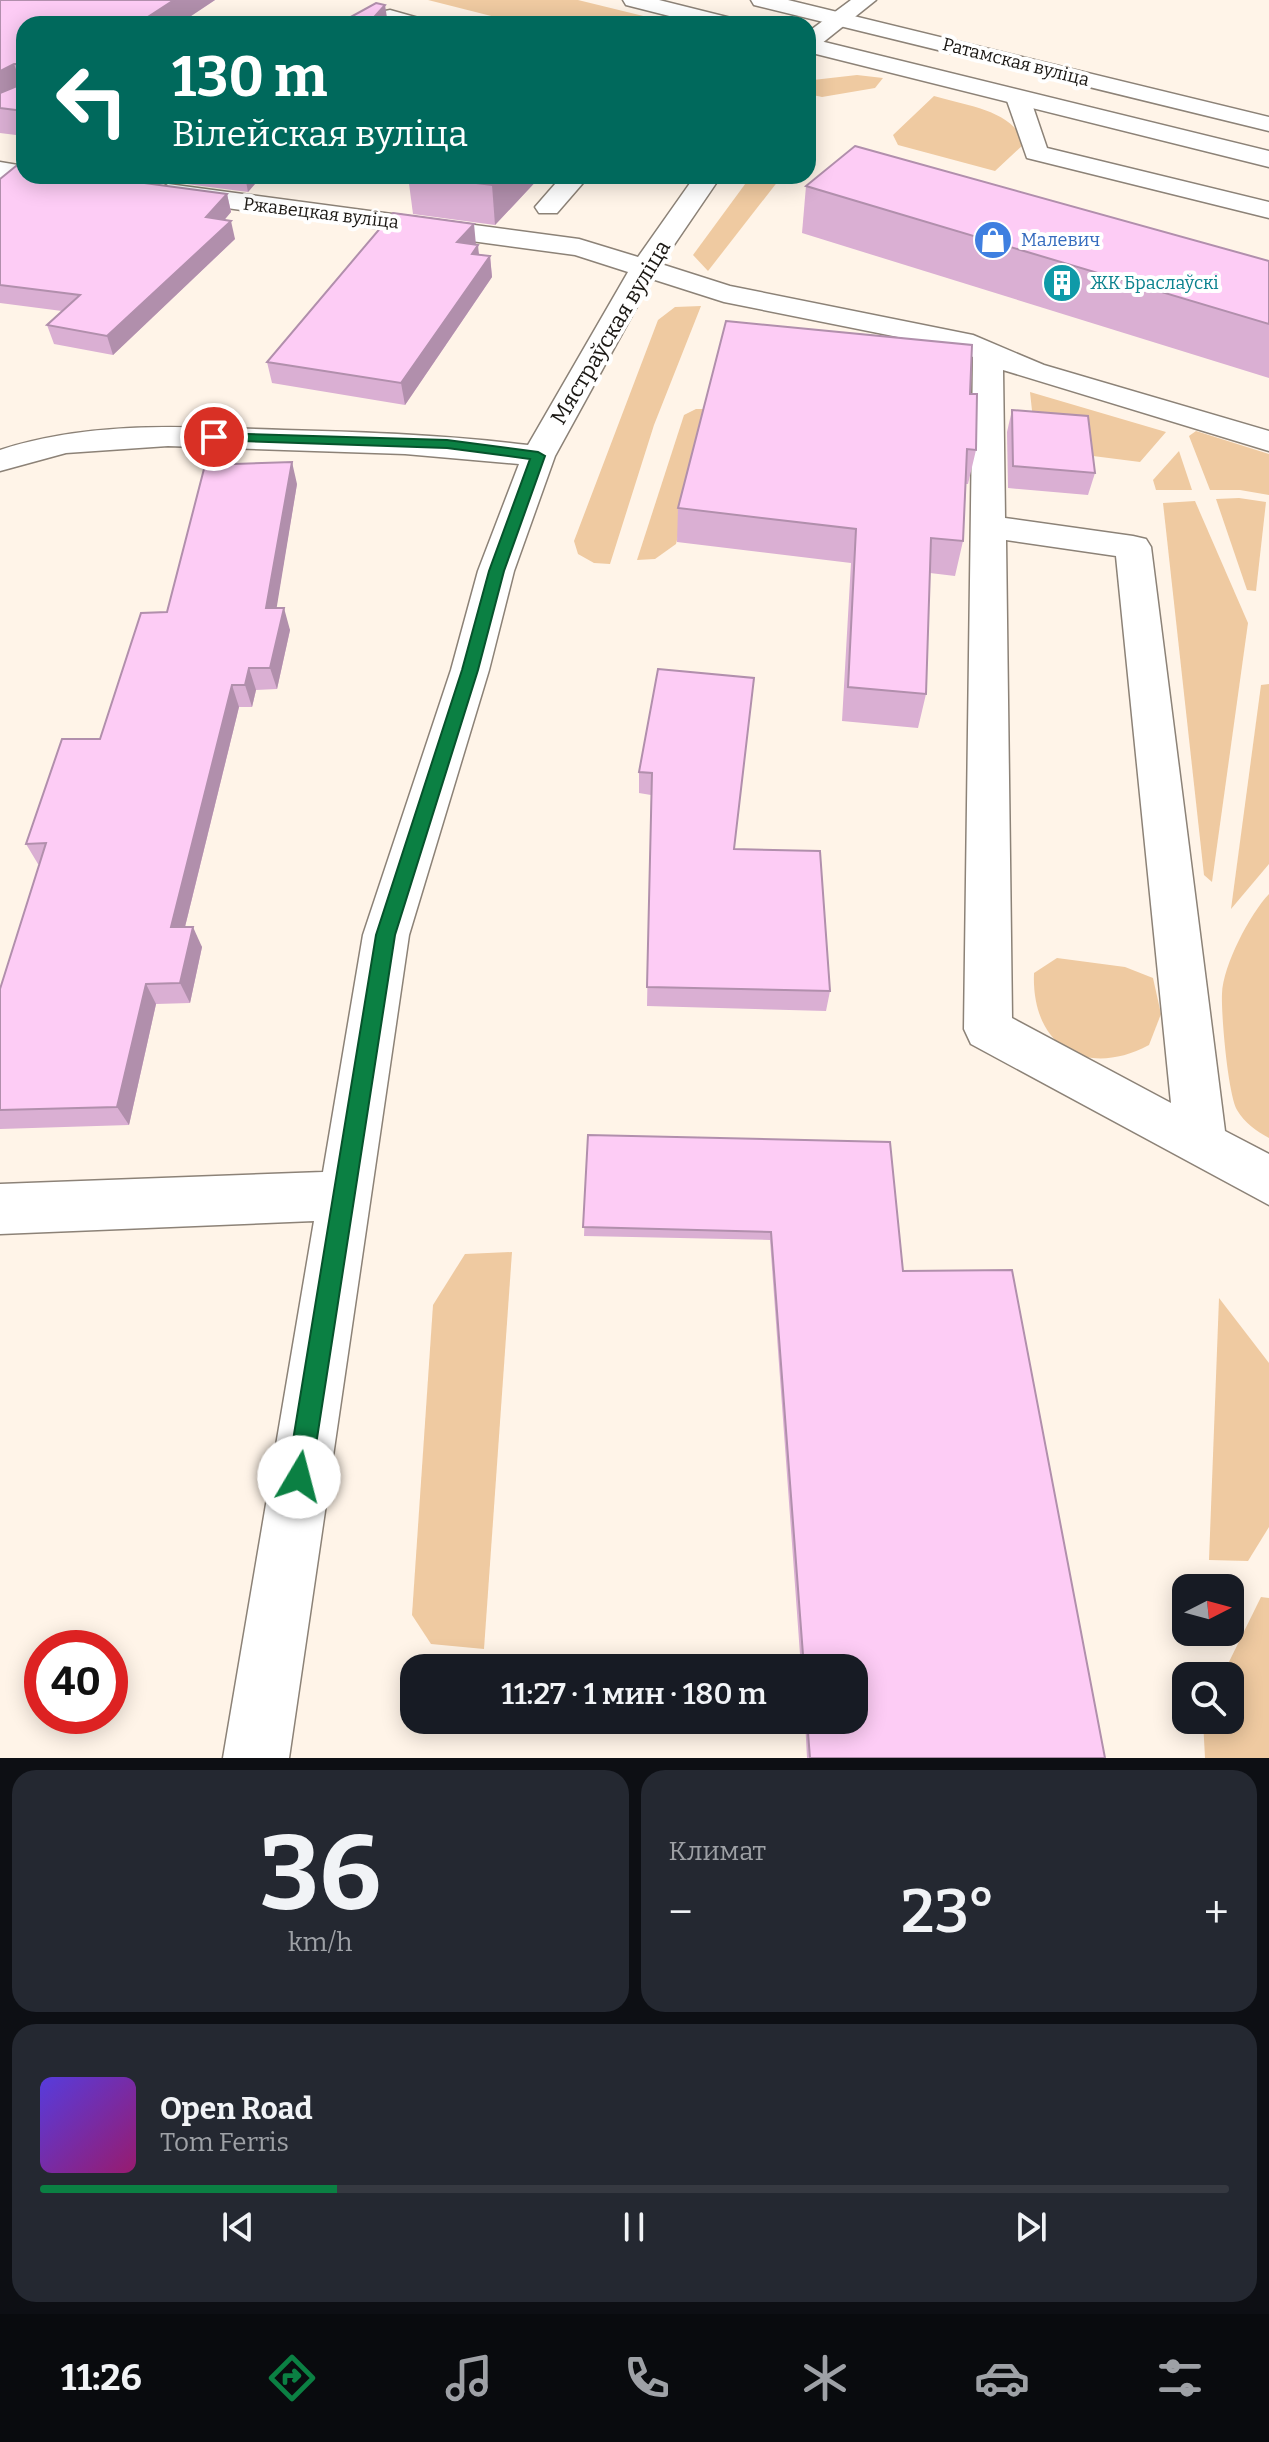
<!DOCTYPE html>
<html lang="ru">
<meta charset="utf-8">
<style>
body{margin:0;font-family:Bitter,serif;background:#242831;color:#f1f3f6;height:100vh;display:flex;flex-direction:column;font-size:30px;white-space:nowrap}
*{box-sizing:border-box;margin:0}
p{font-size:26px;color:#9ea1a6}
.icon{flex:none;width:44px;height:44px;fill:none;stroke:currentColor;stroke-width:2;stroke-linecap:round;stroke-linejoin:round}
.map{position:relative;height:1758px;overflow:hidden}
.panel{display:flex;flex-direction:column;gap:12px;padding:12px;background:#0d0f14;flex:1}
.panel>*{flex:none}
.guide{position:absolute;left:16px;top:16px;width:800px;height:168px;border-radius:24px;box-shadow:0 4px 20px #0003;background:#00695c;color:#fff;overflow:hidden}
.needle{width:52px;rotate:84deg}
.controls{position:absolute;left:1172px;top:1574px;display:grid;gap:16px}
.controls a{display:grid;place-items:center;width:72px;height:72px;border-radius:16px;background:#171b24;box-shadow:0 4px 20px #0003;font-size:40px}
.speed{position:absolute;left:24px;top:1630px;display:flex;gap:16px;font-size:40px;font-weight:700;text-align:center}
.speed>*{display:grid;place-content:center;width:104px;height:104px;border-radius:50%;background:#171b24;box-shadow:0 4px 20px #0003;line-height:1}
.speed .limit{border:12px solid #d22;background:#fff;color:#111}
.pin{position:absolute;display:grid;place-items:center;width:68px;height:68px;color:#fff;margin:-34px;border:4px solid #fff;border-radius:50%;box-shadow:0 2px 8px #0007}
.me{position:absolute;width:88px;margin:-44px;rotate:8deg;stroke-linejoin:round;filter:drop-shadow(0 0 6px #0008)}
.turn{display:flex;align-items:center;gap:28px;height:168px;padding:0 24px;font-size:36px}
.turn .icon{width:104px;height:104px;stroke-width:2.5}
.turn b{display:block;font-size:56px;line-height:68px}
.big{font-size:60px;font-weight:600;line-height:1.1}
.panel .card{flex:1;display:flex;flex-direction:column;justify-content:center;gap:12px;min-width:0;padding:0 28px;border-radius:24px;background:#242831}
.panel .dial{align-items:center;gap:0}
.dial b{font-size:104px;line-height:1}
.song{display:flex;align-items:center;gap:24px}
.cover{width:96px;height:96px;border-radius:12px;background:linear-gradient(135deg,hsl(250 70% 55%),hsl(320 70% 35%))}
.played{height:8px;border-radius:4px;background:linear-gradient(90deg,#0b8043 25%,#363941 25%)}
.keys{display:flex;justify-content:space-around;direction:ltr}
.heat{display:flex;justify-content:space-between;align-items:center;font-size:44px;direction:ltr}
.panel .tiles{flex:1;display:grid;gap:12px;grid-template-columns:1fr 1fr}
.card:last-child{grid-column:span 2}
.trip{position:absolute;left:400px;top:1654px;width:468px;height:80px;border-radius:24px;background:#171b24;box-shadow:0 4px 20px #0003;font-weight:600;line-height:80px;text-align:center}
.menu{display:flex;height:128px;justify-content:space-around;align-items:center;background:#090b0e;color:#9ea1a6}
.menu .icon{width:56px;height:56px}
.menu .active{color:#0b8043}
.menu b{font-size:36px;color:#f1f3f6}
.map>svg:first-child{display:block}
</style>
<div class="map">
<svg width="1269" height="1758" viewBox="0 0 1269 1758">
<rect width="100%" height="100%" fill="#fff4e8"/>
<g fill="#efcaa1">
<polygon points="428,0 578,0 676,24 523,24"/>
<polygon points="857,75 883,78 875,88 822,97 808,94 808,82 813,80"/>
<path d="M934 96C967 106 1010 109 1025 143L995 171 898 145 893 135Z"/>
<polygon points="751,176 782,176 708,271 693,255"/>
<polygon points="701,306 654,425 610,564 594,563 578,554 574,541 658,320 675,307"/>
<polygon points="1030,392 1166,432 1140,462 1093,456 1090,434 1034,429"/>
<polygon points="696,409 710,409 676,544 655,559 637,560 684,415"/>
<polygon points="1196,431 1269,454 1269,495 1240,490 1210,490 1189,436"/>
<polygon points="1179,451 1192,490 1156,490 1153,480"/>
<polygon points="1239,498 1266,502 1256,591 1247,590 1216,499"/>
<polygon points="1195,501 1248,623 1212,882 1204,875 1163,503"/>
<polygon points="1269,684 1269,864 1231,909 1261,685"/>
<path d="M1269 894V1138C1256 1131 1245 1123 1237 1110 1228 1094 1221 1014 1222 994 1223 965 1250 914 1269 894Z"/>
<path d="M1057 958 1125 967 1153 978 1161 1014 1149 1045C1085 1079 1031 1046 1034 973Z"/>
<polygon points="512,1252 484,1649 431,1644 412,1615 433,1305 465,1254"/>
<polygon points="1219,1298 1269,1363 1269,1527 1248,1561 1209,1560"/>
<polygon points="1261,1597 1269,1598 1269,1758 1205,1758 1203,1720 1230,1720 1230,1676 1222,1676"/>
</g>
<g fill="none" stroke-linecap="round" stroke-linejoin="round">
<g stroke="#8c8277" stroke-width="3">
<g id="minor">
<polygon points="851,0 876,0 816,48 808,50 808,32"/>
<polygon points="390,10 422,19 425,24 343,24 346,19"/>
<polygon points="1018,91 1030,98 1047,148 1269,202 1269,218 1027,158 1006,98"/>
<polygon points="0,162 24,166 24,176 36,176 24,182 0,178"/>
<polygon points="562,176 589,176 557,213 539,213 535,207"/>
<path d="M695 176H721L661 264 730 286 973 335 1044 365 1269 431V451L1003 370 1005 518 1133 536 1146 539 1151 547 1225 1131 1269 1154V1205L971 1044 964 1029 973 357 953 348 724 302 652 279 555 456 514 571 489 670 409 935 289 1758H223L314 1221 0 1234V1184L323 1172 363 935 451 670 478 571 519 464 405 454 168 446 66 453 0 471V450C93 420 188 427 284 430 366 432 447 435 528 445L628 272 575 255 168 200 155 192 168 184 579 239 638 257ZM1006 540 1116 556 1171 1103 1012 1018Z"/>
</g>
</g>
<g stroke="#8c8277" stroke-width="3">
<g id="major">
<polygon points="623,0 659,0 735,19 738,24 701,24 626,5"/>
<polygon points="751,0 788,0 1269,117 1269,131 754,5"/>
<polygon points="808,38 1269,151 1269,167 808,52"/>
</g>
</g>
<use href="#minor" fill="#fff" fill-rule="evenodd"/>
<use href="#major" fill="#fff" fill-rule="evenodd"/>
</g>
<g fill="#daafd3">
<polygon points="0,0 215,0 179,24 24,24 24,136 0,133"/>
<polygon points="125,176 262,176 248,192"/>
<polygon points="408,176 541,176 495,225 413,214"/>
<polygon points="0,179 227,194 231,212 224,220 235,239 113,355 54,344 47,325 62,311 0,303"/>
<polygon points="806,186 1269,261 1269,378 802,233"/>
<polygon points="476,245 479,254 490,256 492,277 405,405 272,383 267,362"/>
<polygon points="970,394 976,450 968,484 966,484 963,541 955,576 930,573 926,694 918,728 842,721 851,563 677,542 678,508"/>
<polygon points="1012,410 1095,473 1088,495 1008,488 1007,432"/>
<polygon points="297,484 276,608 290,630 277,689 256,690 252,707 239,707 185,927 202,947 190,1003 156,1004 129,1125 0,1129 0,989 40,864 38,864 26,844 100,739 167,612"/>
<polygon points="658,669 735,849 830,991 826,1011 647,1006 651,795 639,793 639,772"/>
<polygon points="588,1135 903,1271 1105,1758 807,1758 805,1720 854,1720 854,1668 801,1668 770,1240 584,1236"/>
</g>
<g fill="#b18fac">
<polygon points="174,0 215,0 179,24 137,24"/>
<polygon points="385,5 388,24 368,24"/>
<polygon points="14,64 23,88 0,100 0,71"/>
<polygon points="245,176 262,176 248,192"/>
<polygon points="501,176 541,176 495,225 492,185"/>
<polygon points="227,194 231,212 211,236 206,217"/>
<polygon points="231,221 235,239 113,355 107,336"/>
<polygon points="474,224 476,245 457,242"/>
<polygon points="478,245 480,266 472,254"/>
<polygon points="490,256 492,277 405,405 401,383"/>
<polygon points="292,462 297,484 273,630 266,608"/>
<polygon points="284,608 290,630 277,689 270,668"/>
<polygon points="249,668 256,690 252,707 245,685"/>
<polygon points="232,685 239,707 180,947 171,927"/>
<polygon points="193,927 202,947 190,1003 180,983"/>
<polygon points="146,984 156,1004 129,1125 117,1107"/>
</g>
<g fill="#fdccf5" stroke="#b18fac" stroke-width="2">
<polygon points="0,0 174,0 137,24 24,24 24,111 0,108 0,93 17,86 18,64 14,64 0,71"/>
<polygon points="376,3 385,5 368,24 338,24"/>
<polygon points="855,146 1269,261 1269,324 806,186"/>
<polygon points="16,166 24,167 24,176 92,176 227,194 206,217 231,221 107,336 47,325 80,295 0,285 0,179"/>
<polygon points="419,176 501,176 492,185"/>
<polygon points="393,213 474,224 457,242 478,245 472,254 490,256 401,383 267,362"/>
<polygon points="726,321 972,345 970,394 977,394 976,450 967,449 963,541 931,538 926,694 848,687 856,529 678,508"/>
<polygon points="1012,410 1088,416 1095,473 1013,466"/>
<polygon points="292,462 266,608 284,608 270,668 249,668 245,685 232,685 171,927 193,927 180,983 146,984 117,1107 0,1110 0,989 46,843 26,844 62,739 100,739 141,613 167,612 205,465"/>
<polygon points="658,669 754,678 734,849 820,851 830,991 647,987 652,773 639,772"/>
<polygon points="588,1135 890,1142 903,1271 1012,1270 1105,1758 810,1758 807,1720 854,1720 854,1668 804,1668 771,1232 583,1227"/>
</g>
<polygon fill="#0b8043" stroke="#07532c" stroke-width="2" points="214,433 447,440 538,452 545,456 504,571 478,670 395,935 311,1477 308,1486 299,1489 290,1486 287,1477 376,935 462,670 489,571 530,459 447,448 210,440 208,437"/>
<defs>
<g id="shop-disc" transform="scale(2)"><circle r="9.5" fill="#3f7fe0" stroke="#fff"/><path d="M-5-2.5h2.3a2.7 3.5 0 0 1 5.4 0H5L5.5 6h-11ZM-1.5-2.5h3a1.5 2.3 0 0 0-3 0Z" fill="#fff"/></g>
<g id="building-disc" transform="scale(2)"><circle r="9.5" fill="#0f9aa8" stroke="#fff"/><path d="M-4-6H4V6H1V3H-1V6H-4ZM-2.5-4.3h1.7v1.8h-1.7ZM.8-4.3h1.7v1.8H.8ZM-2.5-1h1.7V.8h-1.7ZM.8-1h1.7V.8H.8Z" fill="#fff"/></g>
</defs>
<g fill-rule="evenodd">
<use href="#shop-disc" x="993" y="240"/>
<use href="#building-disc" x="1062" y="283"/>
</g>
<g text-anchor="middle" stroke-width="8" stroke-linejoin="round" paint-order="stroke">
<g font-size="18" fill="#1c1915" stroke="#fff">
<text transform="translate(1016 62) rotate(14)" y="6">Ратамская вуліца</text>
<text transform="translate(321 213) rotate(7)" y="6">Ржавецкая вуліца</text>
</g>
<g font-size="18" fill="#366cbe" stroke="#fff" text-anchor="start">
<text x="1021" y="246">Малевич</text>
</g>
<g font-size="18" fill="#0d838f" stroke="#fff" text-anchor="start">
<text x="1090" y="289">ЖК Браслаўскі</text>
</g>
<g font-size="22" fill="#1c1915" stroke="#fff">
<text transform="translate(610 332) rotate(-59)" y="8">Мястраўская вуліца</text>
</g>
</g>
</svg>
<div class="controls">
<a><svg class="needle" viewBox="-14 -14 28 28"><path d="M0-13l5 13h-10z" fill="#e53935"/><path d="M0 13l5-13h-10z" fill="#9ea1a6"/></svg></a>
<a><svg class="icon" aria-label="search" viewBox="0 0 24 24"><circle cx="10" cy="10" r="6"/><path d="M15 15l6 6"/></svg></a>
</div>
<div class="speed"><div class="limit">40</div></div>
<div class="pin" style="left:214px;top:437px;background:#d93025"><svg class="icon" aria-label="arrive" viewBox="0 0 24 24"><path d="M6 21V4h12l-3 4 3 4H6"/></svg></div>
<svg class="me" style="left:299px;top:1477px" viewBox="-20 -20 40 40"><circle r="19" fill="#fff"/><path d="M0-13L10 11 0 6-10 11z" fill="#0b8043"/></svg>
<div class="trip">11:27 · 1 мин · 180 m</div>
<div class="guide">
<div class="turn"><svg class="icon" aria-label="left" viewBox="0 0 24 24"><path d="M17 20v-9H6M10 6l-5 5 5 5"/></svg><div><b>130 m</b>Вілейская вуліца</div></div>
</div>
</div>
<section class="panel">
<div class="tiles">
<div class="card dial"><b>36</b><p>km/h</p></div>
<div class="card"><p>Климат</p>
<div class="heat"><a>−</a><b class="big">23°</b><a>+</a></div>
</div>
<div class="card">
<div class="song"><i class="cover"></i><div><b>Open Road</b><p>Tom Ferris</p></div></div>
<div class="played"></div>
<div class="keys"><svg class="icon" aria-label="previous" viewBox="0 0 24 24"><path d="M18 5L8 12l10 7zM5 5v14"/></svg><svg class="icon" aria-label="pause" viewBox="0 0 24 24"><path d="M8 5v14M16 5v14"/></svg><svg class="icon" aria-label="next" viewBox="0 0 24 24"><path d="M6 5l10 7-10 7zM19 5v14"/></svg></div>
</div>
</div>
</section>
<nav class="menu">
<b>11:26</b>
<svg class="icon active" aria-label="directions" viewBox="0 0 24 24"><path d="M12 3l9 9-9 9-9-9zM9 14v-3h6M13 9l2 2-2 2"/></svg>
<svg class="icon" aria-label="music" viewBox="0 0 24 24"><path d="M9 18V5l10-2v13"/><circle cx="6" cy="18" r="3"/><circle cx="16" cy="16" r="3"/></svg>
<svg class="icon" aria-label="phone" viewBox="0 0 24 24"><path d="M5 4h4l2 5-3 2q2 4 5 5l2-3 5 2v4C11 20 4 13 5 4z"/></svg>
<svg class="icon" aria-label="climate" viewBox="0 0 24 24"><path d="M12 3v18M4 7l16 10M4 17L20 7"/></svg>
<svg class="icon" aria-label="car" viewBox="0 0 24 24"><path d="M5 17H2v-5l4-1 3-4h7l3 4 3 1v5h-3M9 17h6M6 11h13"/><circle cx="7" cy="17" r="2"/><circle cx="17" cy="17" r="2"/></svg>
<svg class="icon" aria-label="filters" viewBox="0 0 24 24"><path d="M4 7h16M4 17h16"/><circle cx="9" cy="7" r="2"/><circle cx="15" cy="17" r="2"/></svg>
</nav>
